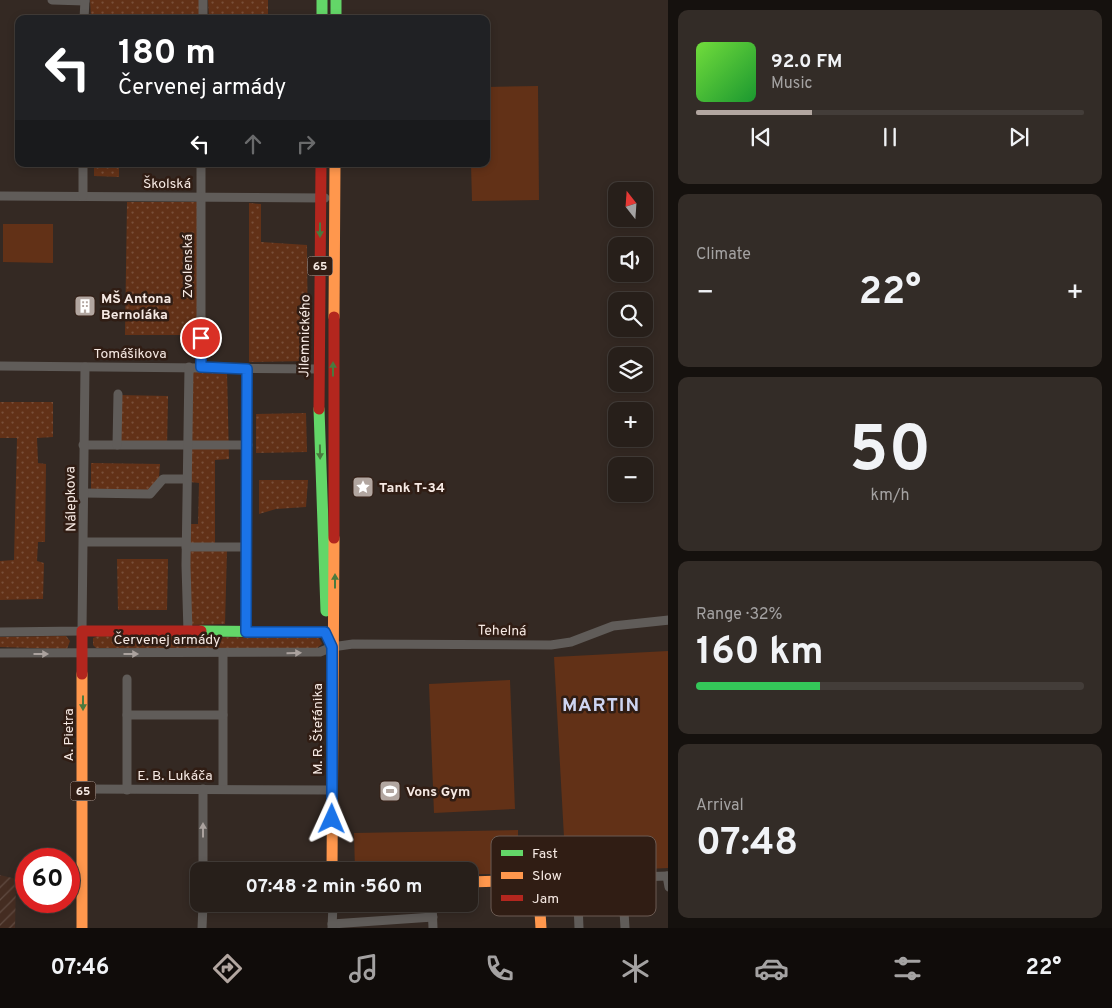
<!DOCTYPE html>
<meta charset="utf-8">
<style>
body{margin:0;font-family:Overpass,sans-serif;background:#332c27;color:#f1f3f6;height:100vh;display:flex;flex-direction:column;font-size:19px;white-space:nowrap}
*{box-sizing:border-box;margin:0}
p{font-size:16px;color:#a4a2a2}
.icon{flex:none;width:28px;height:28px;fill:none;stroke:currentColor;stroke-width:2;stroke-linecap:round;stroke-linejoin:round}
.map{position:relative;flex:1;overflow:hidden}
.details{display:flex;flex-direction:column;gap:10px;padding:10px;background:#15110e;width:444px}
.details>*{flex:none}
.guide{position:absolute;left:15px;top:15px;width:475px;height:152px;border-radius:10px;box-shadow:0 2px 8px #0003,0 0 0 1px #433d39;background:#202124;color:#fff;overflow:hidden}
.needle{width:32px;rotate:343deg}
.controls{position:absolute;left:608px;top:182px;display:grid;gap:10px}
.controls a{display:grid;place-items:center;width:45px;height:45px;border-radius:10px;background:#271f1a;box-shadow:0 2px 8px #0003,0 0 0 1px #433d39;font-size:25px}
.speed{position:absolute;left:15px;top:848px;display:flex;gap:10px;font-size:25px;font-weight:700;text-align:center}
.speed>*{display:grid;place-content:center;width:65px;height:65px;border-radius:50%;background:#271f1a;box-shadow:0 2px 8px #0003,0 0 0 1px #433d39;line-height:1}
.speed .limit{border:8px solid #d22;background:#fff;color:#111}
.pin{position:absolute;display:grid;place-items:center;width:42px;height:42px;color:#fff;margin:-21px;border:2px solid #fff;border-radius:50%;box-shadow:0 1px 5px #0007}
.me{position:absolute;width:55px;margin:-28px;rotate:1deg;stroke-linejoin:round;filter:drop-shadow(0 0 4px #0008)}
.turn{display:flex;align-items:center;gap:18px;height:105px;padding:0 20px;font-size:22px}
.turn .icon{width:65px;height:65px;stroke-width:2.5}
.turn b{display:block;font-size:35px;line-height:42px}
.lanes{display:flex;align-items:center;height:48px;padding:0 20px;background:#0003;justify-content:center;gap:25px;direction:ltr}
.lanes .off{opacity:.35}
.big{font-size:38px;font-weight:700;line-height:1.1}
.details .card{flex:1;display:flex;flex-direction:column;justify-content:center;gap:8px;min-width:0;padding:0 18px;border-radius:10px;background:#332c27}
.details .dial{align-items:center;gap:0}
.dial b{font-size:65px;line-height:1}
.song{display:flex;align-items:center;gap:15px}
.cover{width:60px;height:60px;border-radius:8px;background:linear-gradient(135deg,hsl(100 70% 55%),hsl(130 70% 35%))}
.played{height:5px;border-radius:2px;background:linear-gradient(90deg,#b2a6a0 30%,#433d39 30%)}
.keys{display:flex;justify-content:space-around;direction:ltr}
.heat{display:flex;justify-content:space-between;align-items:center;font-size:28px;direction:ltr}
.charge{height:8px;border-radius:4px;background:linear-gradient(90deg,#34c759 32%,#433d39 0)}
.trip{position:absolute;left:190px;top:862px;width:288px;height:50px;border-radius:10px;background:#271f1a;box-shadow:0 2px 8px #0003,0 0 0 1px #433d39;font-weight:700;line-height:50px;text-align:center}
.dock{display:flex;height:80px;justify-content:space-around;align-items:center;background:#100c0a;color:#a4a2a2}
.dock .icon{width:35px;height:35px}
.dock .active{color:#b2a6a0}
.dock b{font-size:22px;color:#f1f3f6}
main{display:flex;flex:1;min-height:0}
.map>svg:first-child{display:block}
</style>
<main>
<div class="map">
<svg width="669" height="928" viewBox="0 0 669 928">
<defs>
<pattern id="industrial-furrows" width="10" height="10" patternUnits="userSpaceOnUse" patternTransform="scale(1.25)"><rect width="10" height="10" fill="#442c21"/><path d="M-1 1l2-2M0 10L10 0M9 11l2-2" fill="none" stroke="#604b41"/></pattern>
<pattern id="park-dots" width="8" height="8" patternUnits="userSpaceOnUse" patternTransform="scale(1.25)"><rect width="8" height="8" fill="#623117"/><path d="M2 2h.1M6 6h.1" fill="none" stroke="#794f39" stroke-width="1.8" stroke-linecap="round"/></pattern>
</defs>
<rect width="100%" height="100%" fill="#342923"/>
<polygon fill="url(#industrial-furrows)" points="0,875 16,879 15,928 0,928"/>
<g fill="url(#park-dots)">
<polygon points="90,0 200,0 199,19 91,19"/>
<polygon points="208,0 268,0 268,19 209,19"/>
<polygon points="94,164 119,164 119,177 94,176"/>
<polygon points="127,202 197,202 197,335 125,335"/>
<polygon points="249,203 261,204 261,242 307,245 308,361 249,362"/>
<polygon points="192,371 227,372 229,459 215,460 215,544 189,543 189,524 198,524 199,483 190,482"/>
<polygon points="119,395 168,396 167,447 117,445"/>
<polygon points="0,402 53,402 53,437 37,438 38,463 46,464 45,542 38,542 37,561 44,563 43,599 0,600 0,561 14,560 17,438 0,438"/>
<polygon points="306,413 307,452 256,453 256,414"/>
<polygon points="91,463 160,464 158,491 91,491"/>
<polygon points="259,480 308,480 306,507 276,509 259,514"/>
<polygon points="227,550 225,624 190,625 190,551"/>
<polygon points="117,559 168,559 167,610 118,610"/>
<polygon points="66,636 70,641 67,649 0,647 0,637"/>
<polygon points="98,636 319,638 322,644 316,649 96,648 93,645 93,638"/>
</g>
<g fill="#623117">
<polygon points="538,86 539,200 472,201 471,164 486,164 486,87"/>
<polygon points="3,224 53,224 53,263 3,262"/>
<polygon points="668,651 668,868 566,873 554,657"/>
<polygon points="510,680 515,809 434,813 429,684"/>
<polygon points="518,830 518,874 469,874 469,871 355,871 354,833"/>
</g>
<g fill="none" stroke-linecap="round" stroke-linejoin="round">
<g stroke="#605c59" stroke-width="9">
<polyline points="52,0 85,1"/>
<polyline points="84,19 85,0"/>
<polyline points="203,19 203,0"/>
<polyline points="201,164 201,367"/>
<polyline points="0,196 325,198"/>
<polyline points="83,196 83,164"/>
<polyline points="0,366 319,369"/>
<polyline points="83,445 248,445"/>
<polyline points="117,445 118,394"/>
<polyline points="84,493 150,494 163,479 187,479"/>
<polyline points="85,542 186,542"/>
<polyline points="186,547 247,547"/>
<polyline points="0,632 82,631 85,367"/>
<polyline points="188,632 186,565 189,367"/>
<polyline points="246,632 247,369"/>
<polyline points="0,653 320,652 332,647 353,644 551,645 571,642 613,626 669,620"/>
<polyline points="223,653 223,789"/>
<polyline points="127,715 223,715"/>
<polyline points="83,789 332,790"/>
<polyline points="127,790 127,679"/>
<polyline points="203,871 203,789"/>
<polyline points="667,876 669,887"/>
<polyline points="622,877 625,928"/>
<polyline points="577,879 579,928"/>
<polyline points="538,880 669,876"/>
<polyline points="432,904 433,928"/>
<polyline points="332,924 433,917"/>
<polyline points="202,928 203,904"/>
<polyline points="332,928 333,904"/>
</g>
<g stroke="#63d668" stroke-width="11">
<polyline points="322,0 322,19"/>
<polyline points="336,0 336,19"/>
<polyline points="319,409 326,611"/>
<polyline points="201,631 325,632"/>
</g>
<g stroke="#ff974d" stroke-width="11">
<polyline points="334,317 335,164"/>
<polyline points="82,674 82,928"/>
<polyline points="332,871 334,538"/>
<polyline points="469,882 538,880 541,928"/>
</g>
<g stroke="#b3261e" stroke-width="11">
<polyline points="334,317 334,538"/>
<polyline points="319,409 321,164"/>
<polyline points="82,674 82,631 201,631"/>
</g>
</g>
<defs><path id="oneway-solid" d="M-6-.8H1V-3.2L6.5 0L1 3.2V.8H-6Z" transform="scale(1.25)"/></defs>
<g fill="#4a7a3e">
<use href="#oneway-solid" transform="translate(320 230) rotate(90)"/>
<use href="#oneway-solid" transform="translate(333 369) rotate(-90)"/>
<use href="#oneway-solid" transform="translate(320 452) rotate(89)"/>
<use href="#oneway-solid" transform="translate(335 581) rotate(-90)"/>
<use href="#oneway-solid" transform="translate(83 703) rotate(90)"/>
</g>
<g fill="#aba29e">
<use href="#oneway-solid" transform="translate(294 653) rotate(-1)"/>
<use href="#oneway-solid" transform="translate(41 654)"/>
<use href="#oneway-solid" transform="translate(131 654)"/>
<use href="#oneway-solid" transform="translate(203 830) rotate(-90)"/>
</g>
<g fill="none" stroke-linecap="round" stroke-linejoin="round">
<g stroke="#114b97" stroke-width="12">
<polyline id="route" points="201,338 201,367 247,369 246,632 325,632 332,647 332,819"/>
</g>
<use href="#route" stroke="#1a73e8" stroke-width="9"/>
</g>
<defs>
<g id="building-square" transform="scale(1.125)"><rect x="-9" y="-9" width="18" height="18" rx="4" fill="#b2a6a0" stroke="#301d14"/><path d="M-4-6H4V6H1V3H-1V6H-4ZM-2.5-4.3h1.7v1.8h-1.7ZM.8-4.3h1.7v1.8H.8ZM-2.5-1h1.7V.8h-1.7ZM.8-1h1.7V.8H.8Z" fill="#fff"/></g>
<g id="sight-square" transform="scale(1.125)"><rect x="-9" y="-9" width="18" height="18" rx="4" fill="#b2a6a0" stroke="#301d14"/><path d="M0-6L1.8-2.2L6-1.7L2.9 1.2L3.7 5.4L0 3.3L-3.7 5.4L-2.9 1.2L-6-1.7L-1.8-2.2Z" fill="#fff"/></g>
<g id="stadium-square" transform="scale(1.125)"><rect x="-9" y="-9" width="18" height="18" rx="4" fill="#b2a6a0" stroke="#301d14"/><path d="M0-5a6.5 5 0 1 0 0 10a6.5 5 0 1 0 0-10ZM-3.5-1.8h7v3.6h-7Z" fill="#fff"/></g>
</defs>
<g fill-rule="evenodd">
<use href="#building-square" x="85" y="306"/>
<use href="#sight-square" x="363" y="487"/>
<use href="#stadium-square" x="390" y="791"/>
</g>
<g text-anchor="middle" stroke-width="5" stroke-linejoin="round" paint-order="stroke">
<g fill="#301d14" stroke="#bbaca5" stroke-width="1">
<rect x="307.5" y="256.5" width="25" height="19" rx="4"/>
<rect x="70.5" y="781.5" width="25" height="19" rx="4"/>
</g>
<g font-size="12" font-weight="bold" fill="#f6e9e3">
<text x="320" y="270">65</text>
<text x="83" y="795">65</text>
</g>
<g font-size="14" fill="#f6e9e3" stroke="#301d14">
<text x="167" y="188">Školská</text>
<text transform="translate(187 266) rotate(-90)" y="5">Zvolenská</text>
<text transform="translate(304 336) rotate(-89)" y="5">Jilemnického</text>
<text x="130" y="358">Tomášikova</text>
<text transform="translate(70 499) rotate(-91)" y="5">Nálepkova</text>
<text transform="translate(502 630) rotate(1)" y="5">Tehelná</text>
<text x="167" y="644">Červenej armády</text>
<text transform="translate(317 729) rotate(-90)" y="5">M. R. Štefánika</text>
<text transform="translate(68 735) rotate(-90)" y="5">A. Pietra</text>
<text x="175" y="780">E. B. Lukáča</text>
</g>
<g font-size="14" font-weight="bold" fill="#f6e9e3" stroke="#301d14" text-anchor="start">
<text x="101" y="303">MŠ Antona<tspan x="101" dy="16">Bernoláka</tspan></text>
<text x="379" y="492">Tank T-34</text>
<text x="406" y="796">Vons Gym</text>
</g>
<g font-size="19" font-weight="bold" letter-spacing="1" fill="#ced5f2" stroke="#301d14">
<text x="601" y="711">MARTIN</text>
</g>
</g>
<rect x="491" y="836" width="165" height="80" rx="8" fill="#301d14" stroke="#6b5a52" stroke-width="1"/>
<rect x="501" y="850" width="22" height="6" fill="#63d668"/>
<rect x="501" y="872" width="22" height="7" fill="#ff974d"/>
<rect x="501" y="895" width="22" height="6" fill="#b3261e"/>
<g font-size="14" fill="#f6e9e3">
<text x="532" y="858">Fast</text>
<text x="532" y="880">Slow</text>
<text x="532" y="903">Jam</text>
</g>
</svg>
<div class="controls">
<a><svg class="needle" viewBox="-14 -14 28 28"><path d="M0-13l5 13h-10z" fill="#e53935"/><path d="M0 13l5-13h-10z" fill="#a4a2a2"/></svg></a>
<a><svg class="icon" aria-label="sound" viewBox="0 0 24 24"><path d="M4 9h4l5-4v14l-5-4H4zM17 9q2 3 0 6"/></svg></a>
<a><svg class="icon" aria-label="search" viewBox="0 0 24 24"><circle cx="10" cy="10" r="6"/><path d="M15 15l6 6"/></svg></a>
<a><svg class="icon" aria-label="layers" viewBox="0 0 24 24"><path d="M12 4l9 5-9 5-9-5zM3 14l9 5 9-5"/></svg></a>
<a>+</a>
<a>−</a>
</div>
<div class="speed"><div class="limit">60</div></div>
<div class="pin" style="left:201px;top:338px;background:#d93025"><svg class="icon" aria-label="arrive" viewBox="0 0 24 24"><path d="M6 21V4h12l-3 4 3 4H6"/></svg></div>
<svg class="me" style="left:332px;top:819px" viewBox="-20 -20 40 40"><path d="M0-17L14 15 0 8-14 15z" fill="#1a73e8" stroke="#fff" stroke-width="4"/></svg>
<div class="trip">07:48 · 2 min · 560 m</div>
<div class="guide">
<div class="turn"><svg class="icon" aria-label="left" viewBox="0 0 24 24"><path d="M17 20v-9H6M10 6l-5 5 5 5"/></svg><div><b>180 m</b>Červenej armády</div></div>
<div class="lanes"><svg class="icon" aria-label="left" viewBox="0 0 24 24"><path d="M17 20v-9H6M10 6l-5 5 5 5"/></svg><svg class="icon off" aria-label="ahead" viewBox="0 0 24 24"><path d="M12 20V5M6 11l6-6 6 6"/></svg><svg class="icon off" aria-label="right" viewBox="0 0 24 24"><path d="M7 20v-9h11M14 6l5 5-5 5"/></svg></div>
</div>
</div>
<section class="details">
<div class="card">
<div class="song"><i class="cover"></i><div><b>92.0 FM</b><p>Music</p></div></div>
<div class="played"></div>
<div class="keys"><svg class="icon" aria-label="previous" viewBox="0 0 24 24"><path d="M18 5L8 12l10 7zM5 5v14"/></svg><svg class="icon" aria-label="pause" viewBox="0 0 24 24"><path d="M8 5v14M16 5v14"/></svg><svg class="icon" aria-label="next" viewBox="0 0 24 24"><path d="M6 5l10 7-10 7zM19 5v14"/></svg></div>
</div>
<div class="card"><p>Climate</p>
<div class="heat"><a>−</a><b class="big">22°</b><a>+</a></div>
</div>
<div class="card dial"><b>50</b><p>km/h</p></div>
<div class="card"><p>Range · 32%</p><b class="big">160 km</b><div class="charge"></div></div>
<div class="card"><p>Arrival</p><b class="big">07:48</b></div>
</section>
</main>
<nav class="dock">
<b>07:46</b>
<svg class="icon active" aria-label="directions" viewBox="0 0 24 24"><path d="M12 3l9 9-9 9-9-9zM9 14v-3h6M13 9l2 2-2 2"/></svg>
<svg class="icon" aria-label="music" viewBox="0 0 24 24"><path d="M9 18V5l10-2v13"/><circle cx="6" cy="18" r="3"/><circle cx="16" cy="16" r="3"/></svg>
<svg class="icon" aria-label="phone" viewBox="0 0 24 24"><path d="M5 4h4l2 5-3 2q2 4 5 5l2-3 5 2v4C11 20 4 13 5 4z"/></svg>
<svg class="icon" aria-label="climate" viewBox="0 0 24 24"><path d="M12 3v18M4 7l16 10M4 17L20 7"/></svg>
<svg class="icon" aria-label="car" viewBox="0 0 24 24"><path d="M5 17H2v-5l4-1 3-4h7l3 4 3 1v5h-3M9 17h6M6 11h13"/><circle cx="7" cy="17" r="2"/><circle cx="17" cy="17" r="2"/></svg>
<svg class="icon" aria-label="filters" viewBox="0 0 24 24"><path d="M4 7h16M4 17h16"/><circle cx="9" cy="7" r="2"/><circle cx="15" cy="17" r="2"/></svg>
<b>22°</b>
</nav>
